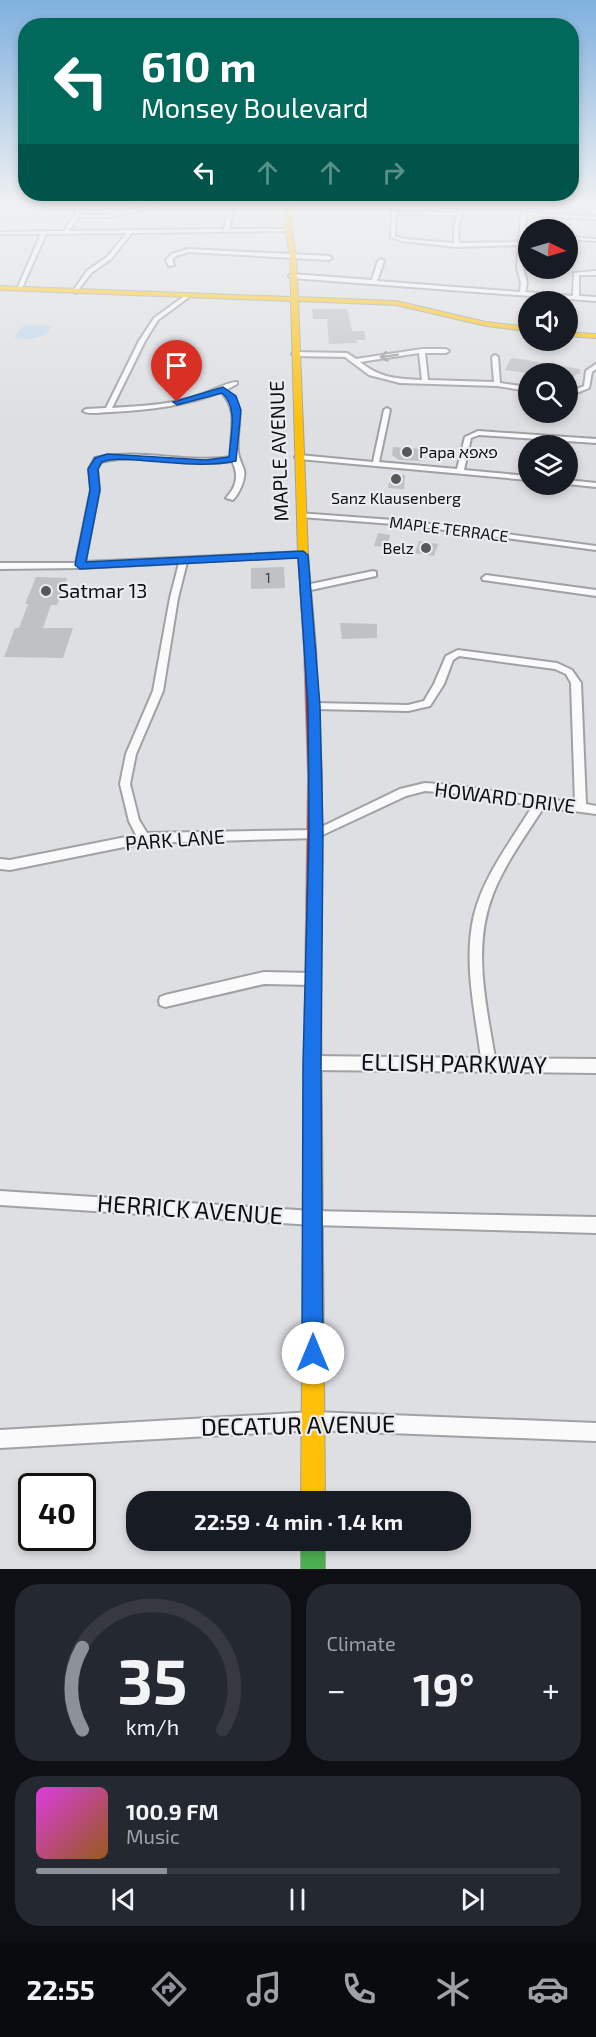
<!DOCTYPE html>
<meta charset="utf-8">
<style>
body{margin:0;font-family:"Exo 2","Noto Sans Hebrew",sans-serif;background:#242831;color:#f1f3f6;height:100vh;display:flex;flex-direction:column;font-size:22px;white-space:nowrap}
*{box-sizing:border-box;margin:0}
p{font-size:20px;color:#9ea1a6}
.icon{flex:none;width:33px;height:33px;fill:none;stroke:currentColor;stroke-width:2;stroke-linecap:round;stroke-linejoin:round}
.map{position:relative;height:1569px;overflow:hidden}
.panel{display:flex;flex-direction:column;gap:15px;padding:15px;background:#0d0f14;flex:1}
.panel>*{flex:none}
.guide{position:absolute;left:18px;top:18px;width:561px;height:183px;border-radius:24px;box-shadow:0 3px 9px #0003;background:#00695c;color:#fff;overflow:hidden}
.needle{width:39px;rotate:95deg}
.tools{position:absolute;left:518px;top:219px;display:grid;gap:12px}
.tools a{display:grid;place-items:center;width:60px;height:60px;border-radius:50%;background:#171b24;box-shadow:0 3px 9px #0003;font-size:30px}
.speed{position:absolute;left:18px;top:1473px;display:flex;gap:12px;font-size:30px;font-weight:700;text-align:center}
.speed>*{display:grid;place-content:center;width:78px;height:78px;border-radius:50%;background:#171b24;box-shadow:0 3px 9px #0003;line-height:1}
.speed .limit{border:3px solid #111;border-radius:9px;background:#fff;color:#111}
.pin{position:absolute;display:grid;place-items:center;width:51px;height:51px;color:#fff;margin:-62px -26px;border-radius:50% 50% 50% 0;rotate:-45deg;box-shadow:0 0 6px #0007}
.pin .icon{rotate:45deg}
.me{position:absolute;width:66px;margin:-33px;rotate:0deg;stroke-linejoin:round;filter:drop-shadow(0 0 4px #0008)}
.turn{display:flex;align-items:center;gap:21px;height:126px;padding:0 24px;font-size:27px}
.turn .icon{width:78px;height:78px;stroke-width:2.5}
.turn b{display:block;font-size:42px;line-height:51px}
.lanes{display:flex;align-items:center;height:57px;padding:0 24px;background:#0003;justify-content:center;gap:30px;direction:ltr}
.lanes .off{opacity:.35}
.big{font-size:45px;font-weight:700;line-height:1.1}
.panel .tile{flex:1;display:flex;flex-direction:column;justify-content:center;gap:9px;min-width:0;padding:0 21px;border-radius:24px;background:#242831}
.panel .dial{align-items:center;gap:0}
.dial svg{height:156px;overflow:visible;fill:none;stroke:#363941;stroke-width:7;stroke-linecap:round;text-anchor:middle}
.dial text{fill:#f1f3f6;stroke:none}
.song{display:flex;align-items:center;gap:18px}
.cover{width:72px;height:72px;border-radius:9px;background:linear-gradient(135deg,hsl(300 70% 55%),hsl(30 70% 35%))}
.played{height:6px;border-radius:3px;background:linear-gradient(90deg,#8c9099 25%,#363941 25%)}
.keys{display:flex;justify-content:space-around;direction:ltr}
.heat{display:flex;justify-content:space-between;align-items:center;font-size:33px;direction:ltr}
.panel .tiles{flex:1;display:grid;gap:15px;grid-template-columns:1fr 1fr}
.tile:last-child{grid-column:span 2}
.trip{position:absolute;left:126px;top:1491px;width:345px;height:60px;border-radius:24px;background:#171b24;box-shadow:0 3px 9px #0003;font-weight:700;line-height:60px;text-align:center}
.dock{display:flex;height:96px;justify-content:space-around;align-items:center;background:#090b0e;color:#9ea1a6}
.dock .icon{width:42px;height:42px}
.dock .on{color:#8c9099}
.dock b{font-size:27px;color:#f1f3f6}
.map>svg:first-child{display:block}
</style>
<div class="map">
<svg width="596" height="1569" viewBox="0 0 596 1569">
<rect width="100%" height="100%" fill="#dddfe2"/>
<polygon fill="#bfd6ed" points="28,325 52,326 46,335 31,339 14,338 22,327"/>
<g fill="#c0c1c4">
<polygon points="312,309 347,309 352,331 364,331 366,340 357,340 357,343 329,344 327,319 313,319"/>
<polygon points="514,358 580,369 580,374 576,374 574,377 567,374 532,374 505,370 510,359"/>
<polygon points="393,447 423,449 421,461 399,460 392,455"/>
<polygon points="390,474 405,475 404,489 388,488"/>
<polygon points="378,533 390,535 387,547 374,546"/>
<polygon points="419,541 438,544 434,556 415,553"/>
<polygon points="284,567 285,588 251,589 251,568"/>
<polygon points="36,577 67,578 57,605 51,605 43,628 73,628 63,658 4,657 15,628 19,628 28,604 25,604"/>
<polygon points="340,623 377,624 377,638 342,639"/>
</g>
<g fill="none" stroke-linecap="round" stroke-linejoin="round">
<g stroke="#9fa1a3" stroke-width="4">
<g id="street">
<polygon points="75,204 79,204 79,215 108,215 160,204 169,204 108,217 78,217 69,231 224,229 228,213 230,212 232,213 229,229 288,229 290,230 288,231 132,233 111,259 91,273 76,293 73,291 87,271 107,257 127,233 46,234 22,288 17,289 41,234 0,234 0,232 64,231 76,213"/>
<path d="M460 204H464L462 213 463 214 461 215 458 227 459 243 519 242 522 204H526V213L596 217V219L526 215 523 267 527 283 525 292 573 296 574 273 596 271V275H579V296L596 297V301L292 278 289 276 292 274 372 280 378 261 381 259 384 261 377 281 520 292 521 283 517 267 519 245 457 247 402 241 391 237 392 212 457 213ZM396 214 457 215 454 227V243L403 239 395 236Z"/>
<polygon points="567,237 596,239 596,241 567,239"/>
<polygon points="188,249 329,256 332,258 329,260 188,252 176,256 172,260 174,265 169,266 166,260 172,254"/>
<path d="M187 294 192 295 158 320 145 341 112 408C141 406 170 405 197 396 209 393 226 382 237 382V384L226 390C249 414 235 424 238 452 239 459 242 464 244 470 246 480 239 493 233 500L226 498C237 486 239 475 232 461 188 468 144 452 101 462L97 469 99 490 85 562 303 552 307 554 303 556 187 562 178 598 163 691 136 754 130 784 139 820 147 833 315 830 400 789 425 783 452 785 575 803 571 683 566 674 555 669 459 656 453 660 444 684 430 706 408 711 314 709 309 706 314 703 408 705 424 701 434 684 446 656 458 650 557 663 572 670 581 683 586 804 596 806V814L544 807C526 835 505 863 493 894 472 947 486 1004 495 1058L596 1059V1073L312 1070 307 1068 305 1063 307 1058 312 1056 481 1058C475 1011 463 962 474 915 484 875 512 840 533 805L452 793 425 791 406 796 316 838 144 843 10 870 0 869V859L10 860 136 835 129 821 120 784 126 754 153 691 170 598 179 563 80 568 0 569V563H76L91 490 89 469 95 458C141 448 186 464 232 457 228 431 241 414 221 392 186 406 148 410 110 412 102 412 90 415 83 411L86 409 106 408 139 341 154 318Z"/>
<path d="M422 349H446L449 351 446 353H425L428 380 494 382 492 357 495 355 498 357 500 383 528 387V391L497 386 400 383 369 375 345 357 295 356 292 354 295 352 347 353 356 359ZM419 353 422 380C397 379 380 378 360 362Z"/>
<polygon points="596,364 596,369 592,372 589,388 567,397 567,393 584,386 586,371"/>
<polygon points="387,408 390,410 379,462 457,469 465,437 478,431 596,439 596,443 479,435 471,438 464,470 528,476 528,480 299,459 295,457 299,455 373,462 384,410"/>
<polygon points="567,480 596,483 596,487 567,484"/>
<polygon points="298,513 407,521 596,546 596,550 407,525 301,517 298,517"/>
<polygon points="373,571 376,572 376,576 306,591 302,588 306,585"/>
<polygon points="486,575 596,590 596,596 483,580 482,578"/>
<polygon points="264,972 313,973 317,975 319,979 317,983 313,985 264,984 165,1007 160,1005 159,1001 160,997 165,995"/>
<polygon points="0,1191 313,1211 596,1217 596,1233 313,1225 0,1205"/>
<polygon points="313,1412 596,1423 596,1441 313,1430 0,1448 0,1430"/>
</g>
</g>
<g stroke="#9fa1a3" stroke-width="2">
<rect id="fast" x="301" y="1540" width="24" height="29"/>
</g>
<g stroke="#9fa1a3" stroke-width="2">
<g id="slow">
<polygon points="292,204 299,204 293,209 291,226 296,256 298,297 396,301 486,322 528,327 528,331 486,326 396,305 298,301 308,554 316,647 310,651 304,647 298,554 291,301 0,290 0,286 291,297 290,256 285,226 287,208"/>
<polygon points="567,332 596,334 596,338 567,336"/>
<polygon points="313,980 319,983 321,988 325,1502 301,1502 305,988 307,983"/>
</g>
</g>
<g stroke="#9fa1a3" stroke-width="2">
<polygon id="jam" points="310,643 316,647 322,775 321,988 319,993 313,996 307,993 305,988 308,775 304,647"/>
</g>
<use href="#street" fill="#fafafb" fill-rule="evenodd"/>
<use href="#fast" fill="#4caf50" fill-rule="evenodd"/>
<use href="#slow" fill="#ffc107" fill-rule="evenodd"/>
<use href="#jam" fill="#c62828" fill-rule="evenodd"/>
</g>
<defs><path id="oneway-shaft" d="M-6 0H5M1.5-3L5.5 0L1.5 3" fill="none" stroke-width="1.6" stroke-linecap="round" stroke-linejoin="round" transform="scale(1.5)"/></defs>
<use stroke="#9c9c9d" href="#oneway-shaft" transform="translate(389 356) rotate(171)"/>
<linearGradient id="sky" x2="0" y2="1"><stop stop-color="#7fb0de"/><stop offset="0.48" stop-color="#f0f1f2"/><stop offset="1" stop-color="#f0f1f2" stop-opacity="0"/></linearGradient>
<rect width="596" height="424" fill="url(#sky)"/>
<path fill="#1a73e8" stroke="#114b97" stroke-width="1.5" d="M223 387 236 396 241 410 236 461C207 467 178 463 148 461 133 460 115 457 102 462L98 469 100 490 86 562 303 551 308 555 320 706 323 834 321 1063 323 1353 320 1361 313 1364 305 1361 302 1353 303 1063 309 834 308 706 298 558 80 569 75 565 90 490 88 469 95 458 107 454 206 460 229 457C230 436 239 408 222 393L177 405 173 402Z"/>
<g fill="#56585a" stroke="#e9ecf0" stroke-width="2">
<circle cx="407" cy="452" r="6"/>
<circle cx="396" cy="479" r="6"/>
<circle cx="426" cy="548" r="6"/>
<circle cx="46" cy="591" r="6"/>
</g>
<g text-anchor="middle" stroke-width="4.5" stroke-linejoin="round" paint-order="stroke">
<g font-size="14" fill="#3a3c3d">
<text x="268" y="583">1</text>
</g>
<g font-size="16" fill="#0e0f10" stroke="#e9ecf0" text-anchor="start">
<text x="419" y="458">Papa פאפא</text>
<text x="396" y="504" text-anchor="middle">Sanz Klausenberg</text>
<text x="414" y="554" text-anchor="end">Belz</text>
</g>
<g font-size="16" fill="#0e0f10" stroke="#e9ecf0">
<text transform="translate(449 529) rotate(7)" y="6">MAPLE TERRACE</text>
</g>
<g font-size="20" fill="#0e0f10" stroke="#e9ecf0">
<text transform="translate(279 451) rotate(-92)" y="7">MAPLE AVENUE</text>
<text transform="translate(505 798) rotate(7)" y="7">HOWARD DRIVE</text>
<text transform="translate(175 840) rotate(-4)" y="7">PARK LANE</text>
</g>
<g font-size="20" fill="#0e0f10" stroke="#e9ecf0" text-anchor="start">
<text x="58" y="598">Satmar 13</text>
</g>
<g font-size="24" fill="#0e0f10" stroke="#e9ecf0">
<text transform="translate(454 1064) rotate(1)" y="8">ELLISH PARKWAY</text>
<text transform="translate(190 1210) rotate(4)" y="8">HERRICK AVENUE</text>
<text transform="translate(298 1426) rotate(-1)" y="8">DECATUR AVENUE</text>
</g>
</g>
</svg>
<div class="tools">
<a><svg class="needle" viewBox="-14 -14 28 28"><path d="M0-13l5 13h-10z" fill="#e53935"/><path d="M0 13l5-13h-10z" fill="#9ea1a6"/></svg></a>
<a><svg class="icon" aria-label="sound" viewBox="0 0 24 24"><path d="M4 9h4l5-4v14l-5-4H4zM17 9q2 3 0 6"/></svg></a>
<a><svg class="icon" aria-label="search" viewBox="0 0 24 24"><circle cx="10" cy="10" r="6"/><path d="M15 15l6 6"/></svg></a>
<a><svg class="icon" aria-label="layers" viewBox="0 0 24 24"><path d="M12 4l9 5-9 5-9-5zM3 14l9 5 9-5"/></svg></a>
</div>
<div class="speed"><div class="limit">40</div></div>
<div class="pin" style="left:177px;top:402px;background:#d93025"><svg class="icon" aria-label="arrive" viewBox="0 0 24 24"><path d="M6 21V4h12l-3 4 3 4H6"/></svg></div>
<svg class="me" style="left:313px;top:1353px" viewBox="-20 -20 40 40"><circle r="19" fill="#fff"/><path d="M0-13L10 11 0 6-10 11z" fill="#1a73e8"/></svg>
<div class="trip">22:59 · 4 min · 1.4 km</div>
<div class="guide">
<div class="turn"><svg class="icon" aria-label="left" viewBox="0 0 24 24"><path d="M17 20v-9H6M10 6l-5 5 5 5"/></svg><div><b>610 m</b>Monsey Boulevard</div></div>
<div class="lanes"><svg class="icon" aria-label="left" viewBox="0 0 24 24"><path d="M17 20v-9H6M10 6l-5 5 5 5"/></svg><svg class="icon off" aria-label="ahead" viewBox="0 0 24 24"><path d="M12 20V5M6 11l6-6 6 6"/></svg><svg class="icon off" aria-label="ahead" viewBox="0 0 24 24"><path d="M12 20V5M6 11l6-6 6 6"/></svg><svg class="icon off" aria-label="right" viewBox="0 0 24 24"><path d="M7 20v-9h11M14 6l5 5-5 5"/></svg></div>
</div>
</div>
<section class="panel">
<div class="tiles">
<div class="tile dial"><svg viewBox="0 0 100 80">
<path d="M14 69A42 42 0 1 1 86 69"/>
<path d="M14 69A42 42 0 0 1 14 27" stroke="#8c9099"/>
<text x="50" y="56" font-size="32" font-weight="700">35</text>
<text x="50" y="72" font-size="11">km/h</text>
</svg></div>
<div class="tile"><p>Climate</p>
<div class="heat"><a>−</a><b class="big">19°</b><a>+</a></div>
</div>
<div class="tile">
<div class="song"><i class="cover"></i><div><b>100.9 FM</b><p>Music</p></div></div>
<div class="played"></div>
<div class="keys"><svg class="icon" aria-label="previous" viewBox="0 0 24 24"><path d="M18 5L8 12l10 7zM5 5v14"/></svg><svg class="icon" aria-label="pause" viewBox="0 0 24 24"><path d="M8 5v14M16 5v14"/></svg><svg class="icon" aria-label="next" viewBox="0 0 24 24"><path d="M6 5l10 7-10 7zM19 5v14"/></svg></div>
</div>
</div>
</section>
<nav class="dock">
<b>22:55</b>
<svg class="icon on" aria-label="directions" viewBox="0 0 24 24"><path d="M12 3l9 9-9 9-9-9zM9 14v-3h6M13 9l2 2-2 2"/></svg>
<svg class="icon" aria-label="music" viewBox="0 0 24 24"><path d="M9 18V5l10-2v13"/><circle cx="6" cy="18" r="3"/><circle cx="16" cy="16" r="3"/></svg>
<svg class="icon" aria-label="phone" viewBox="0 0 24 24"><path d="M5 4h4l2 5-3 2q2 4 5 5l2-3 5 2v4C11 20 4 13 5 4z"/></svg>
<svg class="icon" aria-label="climate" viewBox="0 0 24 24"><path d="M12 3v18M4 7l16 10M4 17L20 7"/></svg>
<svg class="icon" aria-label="car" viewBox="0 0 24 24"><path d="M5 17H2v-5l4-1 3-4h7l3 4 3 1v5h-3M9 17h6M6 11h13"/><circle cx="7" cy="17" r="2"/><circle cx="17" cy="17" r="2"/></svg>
</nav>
